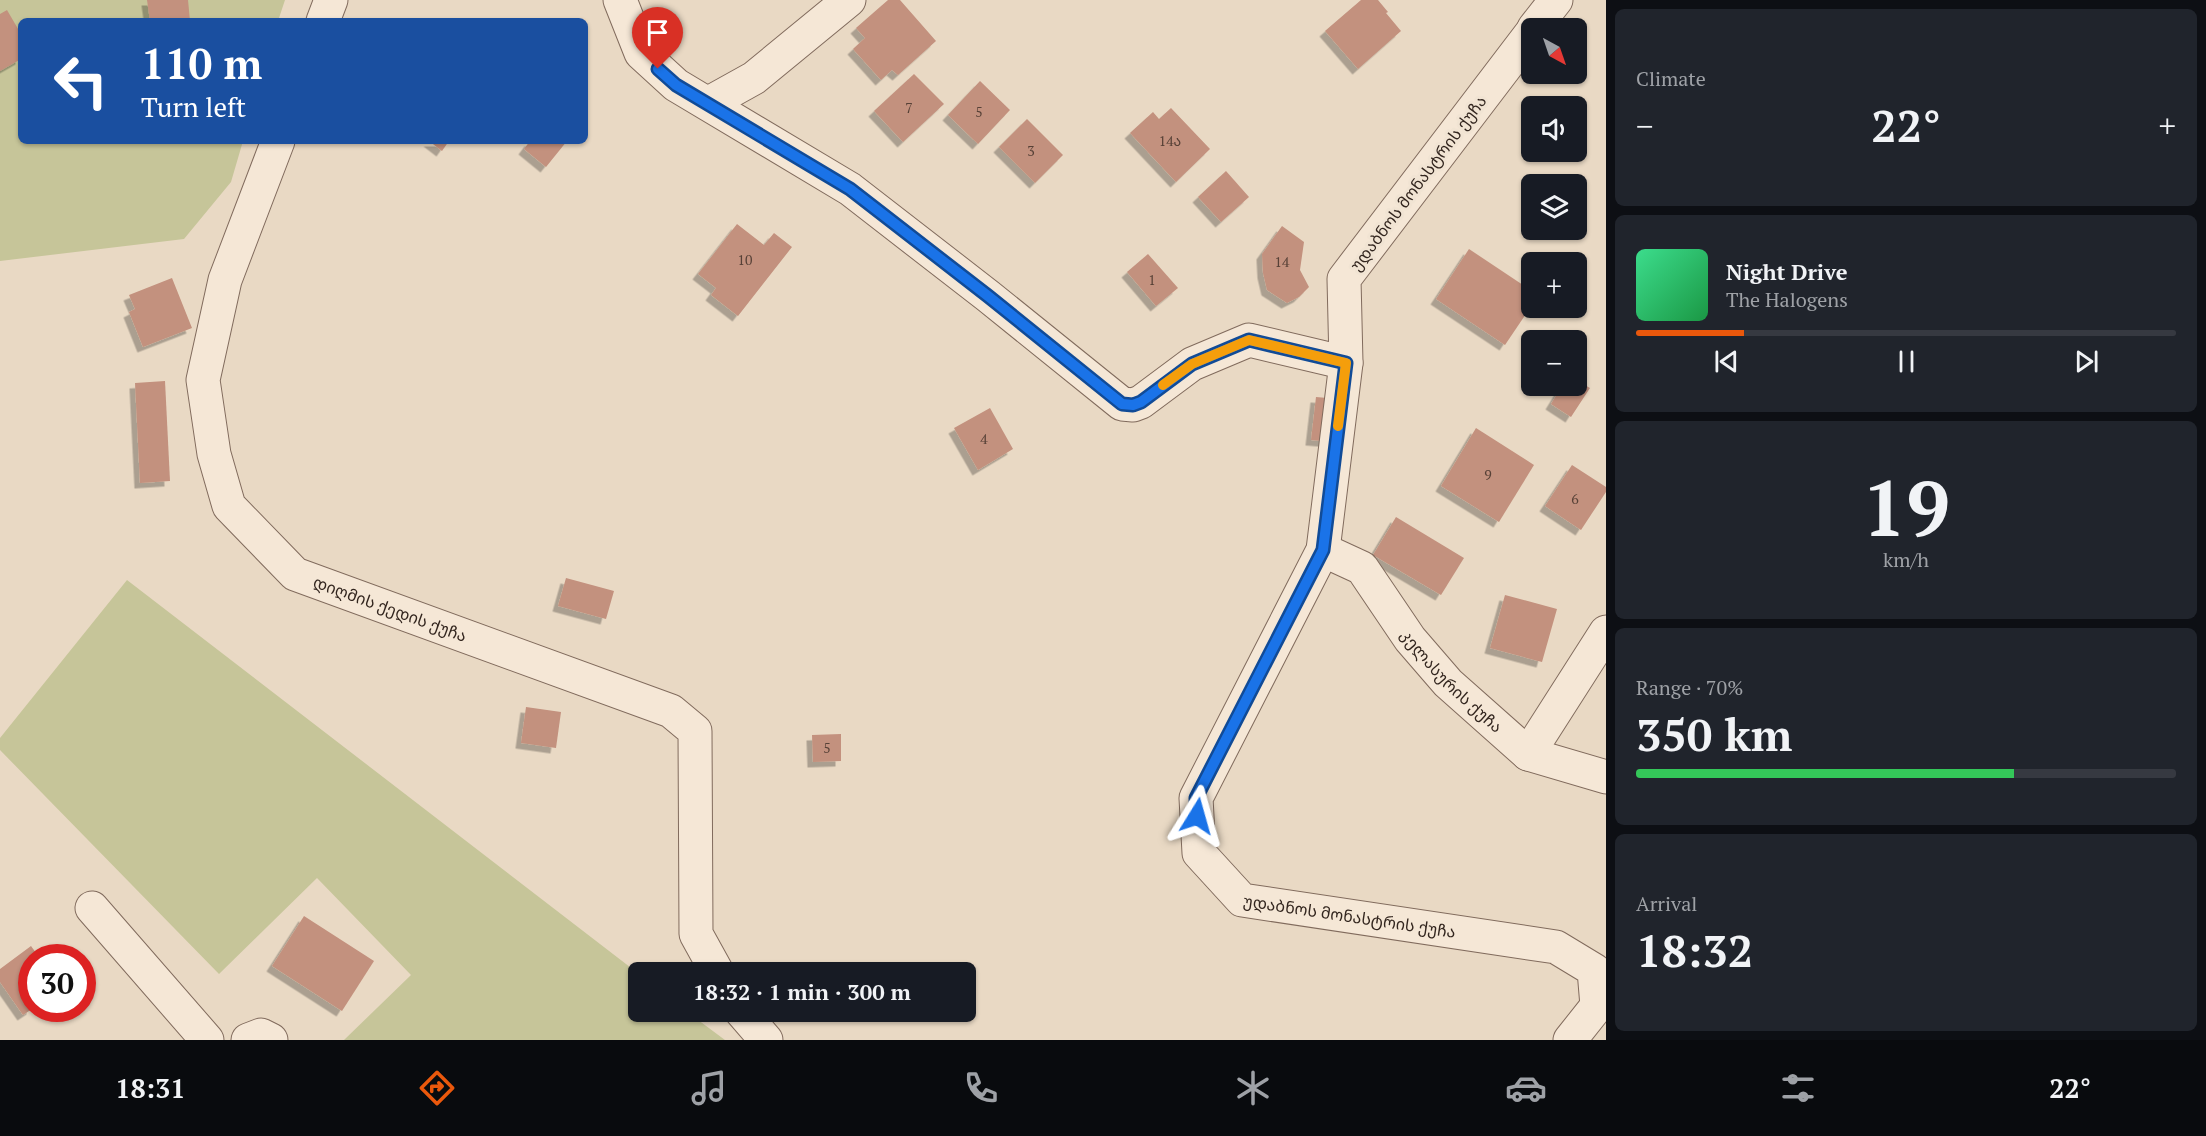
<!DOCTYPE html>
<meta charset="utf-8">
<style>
body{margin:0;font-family:"PT Serif","Noto Sans Georgian",serif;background:#20242c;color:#f1f3f6;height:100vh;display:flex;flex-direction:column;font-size:22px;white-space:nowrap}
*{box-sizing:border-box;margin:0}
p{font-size:20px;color:#9ea1a6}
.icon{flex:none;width:33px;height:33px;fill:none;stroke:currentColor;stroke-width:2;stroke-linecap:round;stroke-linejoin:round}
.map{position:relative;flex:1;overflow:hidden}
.side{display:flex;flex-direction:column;gap:9px;padding:9px;background:#0d0f14;width:600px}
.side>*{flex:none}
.hud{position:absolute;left:18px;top:18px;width:570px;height:126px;border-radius:9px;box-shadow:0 2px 4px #0004;background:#1a4fa0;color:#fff;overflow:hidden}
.needle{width:39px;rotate:140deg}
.controls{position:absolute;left:1521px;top:18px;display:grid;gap:12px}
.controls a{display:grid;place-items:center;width:66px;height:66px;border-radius:9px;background:#171b24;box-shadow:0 2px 4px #0004;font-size:30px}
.speed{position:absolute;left:18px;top:944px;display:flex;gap:12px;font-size:30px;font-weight:700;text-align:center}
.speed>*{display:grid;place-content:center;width:78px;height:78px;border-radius:50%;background:#171b24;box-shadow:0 2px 4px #0004;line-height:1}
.speed .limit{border:9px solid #d22;background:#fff;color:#111}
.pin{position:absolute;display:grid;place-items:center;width:51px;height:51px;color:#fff;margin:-62px -26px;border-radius:50% 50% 50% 0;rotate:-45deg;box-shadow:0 0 6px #0007}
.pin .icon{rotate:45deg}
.me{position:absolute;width:66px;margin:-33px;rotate:8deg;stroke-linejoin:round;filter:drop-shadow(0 0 4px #0008)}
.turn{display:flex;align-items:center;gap:21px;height:126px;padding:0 24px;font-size:27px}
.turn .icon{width:78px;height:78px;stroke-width:2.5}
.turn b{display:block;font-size:42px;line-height:51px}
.big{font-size:45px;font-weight:700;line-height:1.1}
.side .widget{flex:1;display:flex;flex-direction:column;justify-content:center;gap:9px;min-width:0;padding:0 21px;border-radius:9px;background:#20242c}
.side .dial{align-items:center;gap:0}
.dial b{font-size:78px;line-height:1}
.song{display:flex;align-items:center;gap:18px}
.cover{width:72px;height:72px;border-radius:9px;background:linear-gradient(135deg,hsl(150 70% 55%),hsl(140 70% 35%))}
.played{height:6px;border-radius:3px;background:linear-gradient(90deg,#ea580c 20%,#363941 20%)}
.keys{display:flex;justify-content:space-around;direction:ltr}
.heat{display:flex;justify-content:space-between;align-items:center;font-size:33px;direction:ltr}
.charge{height:9px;border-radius:4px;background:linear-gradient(90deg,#34c759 70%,#363941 0)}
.trip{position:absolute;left:628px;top:962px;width:348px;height:60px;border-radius:9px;background:#171b24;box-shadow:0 2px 4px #0004;font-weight:700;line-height:60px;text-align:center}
.tab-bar{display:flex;height:96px;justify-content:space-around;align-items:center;background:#090b0e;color:#9ea1a6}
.tab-bar .icon{width:42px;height:42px}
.tab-bar .selected{color:#ea580c}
.tab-bar b{font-size:27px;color:#f1f3f6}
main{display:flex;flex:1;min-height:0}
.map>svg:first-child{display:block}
</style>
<main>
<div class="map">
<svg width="1606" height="1040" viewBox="0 0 1606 1040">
<defs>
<filter id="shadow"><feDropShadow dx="-5.5" dy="5.5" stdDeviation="0" flood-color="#0004"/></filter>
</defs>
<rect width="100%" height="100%" fill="#e9d9c4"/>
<g fill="#c6c599">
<polygon points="0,0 285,0 278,21 21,21 21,141 243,141 231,182 184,239 0,261"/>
<polygon points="127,580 639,974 639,1011 686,1011 725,1040 344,1040 411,975 317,878 219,974 0,750 0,738"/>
</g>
<g fill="#c3917e" filter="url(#shadow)">
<polygon points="147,0 188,0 190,21 150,21"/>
<polygon points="888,0 900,0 936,41 898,75 892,70 881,80 853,49 865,38 856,28"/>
<polygon points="1361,0 1378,0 1388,12 1386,13 1401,31 1358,69 1325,31"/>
<polygon points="7,10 21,34 21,59 0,71 0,14"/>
<polygon points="914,74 944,104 903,142 874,111"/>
<polygon points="980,81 1010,110 978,144 948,115"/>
<polygon points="1171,108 1210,149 1176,182 1130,133 1153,112 1159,119"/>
<polygon points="1027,119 1063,155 1035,183 999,147"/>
<polygon points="429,141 449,141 442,151"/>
<polygon points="530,141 567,141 546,167 524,149"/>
<polygon points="1226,171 1249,197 1221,222 1198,197"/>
<polygon points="737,224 764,245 774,233 792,247 738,316 711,295 716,288 698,274"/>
<polygon points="1282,226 1304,242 1300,270 1309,287 1299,297 1287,303 1267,290 1263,273 1262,254"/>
<polygon points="1469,249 1532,291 1532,305 1505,345 1436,299"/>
<polygon points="1148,254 1178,288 1156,306 1127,272"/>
<polygon points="172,278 192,328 143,347 129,312 135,309 129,295"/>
<polygon points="1576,380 1590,388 1571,417 1551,404 1562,386 1576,386"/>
<polygon points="165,381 170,481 140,483 135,383"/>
<polygon points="1316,397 1339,399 1335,442 1311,440"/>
<polygon points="990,408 1013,449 978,470 954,428"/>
<polygon points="1476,428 1534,465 1499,522 1441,486"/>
<polygon points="1572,465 1606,487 1606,492 1581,530 1545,506"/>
<polygon points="1396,517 1464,558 1441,595 1373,555"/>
<polygon points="566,578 614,591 606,619 558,606"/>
<polygon points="1505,595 1557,609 1542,662 1490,648"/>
<polygon points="526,707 561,712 556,748 521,743"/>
<polygon points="841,734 841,761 813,762 812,735"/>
<polygon points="304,916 374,961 342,1011 272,966"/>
<polygon points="31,946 39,957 32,957 32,1009 23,1015 0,982 0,969"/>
</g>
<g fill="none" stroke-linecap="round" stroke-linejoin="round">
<g stroke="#816b5d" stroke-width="35">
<g id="minor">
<polyline points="620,0 641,53 676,85 850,189 988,296 1122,404 1133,405 1141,402 1192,364 1249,340 1346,363"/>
<polyline points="323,21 331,0"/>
<polyline points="1534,28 1556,0"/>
<path id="s1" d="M1532 32 1344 279 1346 363 1323 550 1196 798 1199 853 1242 900 1556 947 1594 970 1597 1006 1570 1040"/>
<polyline points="709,103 754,78 849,0"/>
<path id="s2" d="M278 141 225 280 203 380 214 454 229 506 295 574 671 711 695 731 696 934 717 972"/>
<path id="s3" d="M1323 550 1362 568 1410 639 1448 683 1528 754 1606 777"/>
<polyline points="1528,754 1606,632"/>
<polyline points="92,908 207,1040"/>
<polyline points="741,1011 766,1040"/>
<polyline points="248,1040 261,1035 271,1040"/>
</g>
</g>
<use href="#minor" stroke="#f5e7d6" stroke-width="33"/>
</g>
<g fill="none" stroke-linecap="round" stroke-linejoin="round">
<g stroke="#114b97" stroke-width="15">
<polyline id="route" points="658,69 676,85 850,189 988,296 1122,404 1133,405 1141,402 1192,364 1249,340 1346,363 1323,550 1196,798 1197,816"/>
</g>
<use href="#route" stroke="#1a73e8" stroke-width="10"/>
<polyline stroke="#f59e0b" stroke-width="10" points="1163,385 1192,364 1249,340 1346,363 1338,426"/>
</g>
<g text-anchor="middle" stroke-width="6" stroke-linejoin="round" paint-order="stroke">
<g font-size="14" fill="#574137">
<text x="909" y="113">7</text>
<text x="979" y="117">5</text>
<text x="1170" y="146">14ა</text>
<text x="1031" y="156">3</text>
<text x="745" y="265">10</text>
<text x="1282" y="267">14</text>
<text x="1152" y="285">1</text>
<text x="984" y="444">4</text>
<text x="1488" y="480">9</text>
<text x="1575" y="504">6</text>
<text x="827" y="753">5</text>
</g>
<g font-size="16" fill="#33261f" stroke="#f1e4d3">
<text transform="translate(1418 183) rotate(-53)" y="6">უდაბნოს მონასტრის ქუჩა</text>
<text dy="6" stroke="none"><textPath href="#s2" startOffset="576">დიღმის ქედის ქუჩა</textPath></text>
<text dy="6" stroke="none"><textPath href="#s3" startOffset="188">კელასურის ქუჩა</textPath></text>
<text dy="6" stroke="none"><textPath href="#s1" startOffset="1089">უდაბნოს მონასტრის ქუჩა</textPath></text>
</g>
</g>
</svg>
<div class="controls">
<a><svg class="needle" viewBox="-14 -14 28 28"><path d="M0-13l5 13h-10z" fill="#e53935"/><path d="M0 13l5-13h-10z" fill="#9ea1a6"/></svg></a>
<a><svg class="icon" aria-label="sound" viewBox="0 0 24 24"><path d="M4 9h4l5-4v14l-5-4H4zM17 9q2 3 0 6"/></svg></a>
<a><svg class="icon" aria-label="layers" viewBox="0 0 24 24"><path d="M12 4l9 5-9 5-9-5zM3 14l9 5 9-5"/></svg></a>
<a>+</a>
<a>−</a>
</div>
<div class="speed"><div class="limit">30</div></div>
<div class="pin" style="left:658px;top:69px;background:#d93025"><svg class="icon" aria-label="arrive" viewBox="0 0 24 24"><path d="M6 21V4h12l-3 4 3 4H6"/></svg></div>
<svg class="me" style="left:1197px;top:816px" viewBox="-20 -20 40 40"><path d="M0-17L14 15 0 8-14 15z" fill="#1a73e8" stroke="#fff" stroke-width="4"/></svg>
<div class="trip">18:32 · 1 min · 300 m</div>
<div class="hud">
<div class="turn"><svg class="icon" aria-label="left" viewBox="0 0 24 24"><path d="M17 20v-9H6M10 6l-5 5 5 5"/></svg><div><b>110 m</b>Turn left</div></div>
</div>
</div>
<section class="side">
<div class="widget"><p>Climate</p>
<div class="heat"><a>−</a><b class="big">22°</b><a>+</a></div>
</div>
<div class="widget">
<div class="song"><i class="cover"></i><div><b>Night Drive</b><p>The Halogens</p></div></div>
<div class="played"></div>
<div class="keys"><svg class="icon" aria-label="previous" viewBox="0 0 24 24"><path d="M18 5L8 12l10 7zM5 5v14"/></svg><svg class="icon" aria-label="pause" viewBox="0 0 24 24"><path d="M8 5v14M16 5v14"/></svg><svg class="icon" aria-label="next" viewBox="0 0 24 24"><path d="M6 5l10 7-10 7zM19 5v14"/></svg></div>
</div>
<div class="widget dial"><b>19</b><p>km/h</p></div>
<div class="widget"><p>Range · 70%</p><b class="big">350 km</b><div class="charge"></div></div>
<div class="widget"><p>Arrival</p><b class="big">18:32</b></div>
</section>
</main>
<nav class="tab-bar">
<b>18:31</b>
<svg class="icon selected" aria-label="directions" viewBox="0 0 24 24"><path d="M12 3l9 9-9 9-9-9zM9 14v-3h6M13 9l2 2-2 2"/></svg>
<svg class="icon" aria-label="music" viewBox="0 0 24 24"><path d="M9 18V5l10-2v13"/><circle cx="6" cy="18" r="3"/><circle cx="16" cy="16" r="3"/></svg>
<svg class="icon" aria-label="phone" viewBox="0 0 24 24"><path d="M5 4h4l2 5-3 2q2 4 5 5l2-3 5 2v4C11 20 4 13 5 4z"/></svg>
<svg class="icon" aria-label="climate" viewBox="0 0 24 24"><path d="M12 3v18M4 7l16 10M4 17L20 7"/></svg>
<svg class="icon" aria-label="car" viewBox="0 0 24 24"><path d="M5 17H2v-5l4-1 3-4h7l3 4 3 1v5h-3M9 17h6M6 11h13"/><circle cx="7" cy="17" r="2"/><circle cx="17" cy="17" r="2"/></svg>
<svg class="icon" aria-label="filters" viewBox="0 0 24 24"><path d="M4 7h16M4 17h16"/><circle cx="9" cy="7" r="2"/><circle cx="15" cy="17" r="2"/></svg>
<b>22°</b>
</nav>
